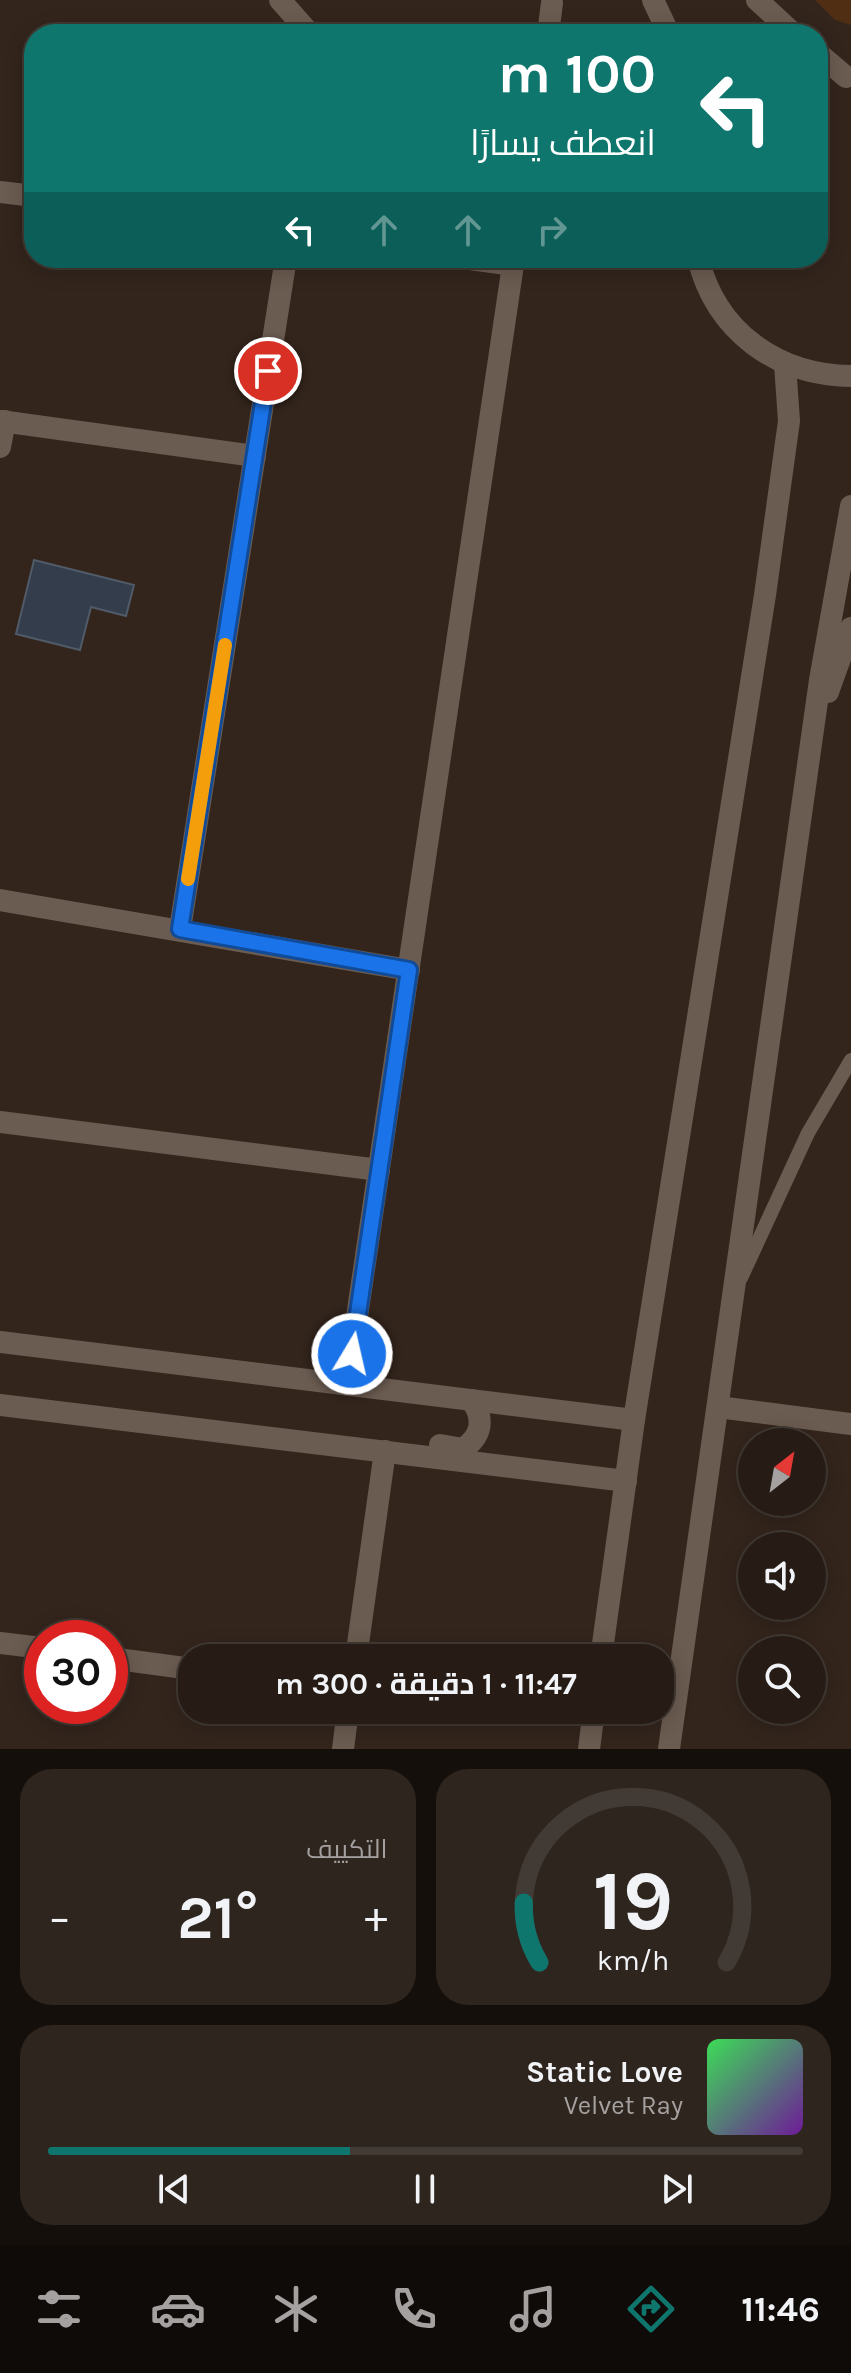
<!DOCTYPE html>
<html lang="ar">
<meta charset="utf-8">
<style>
body{margin:0;font-family:Karla,Cairo,sans-serif;background:#2e251e;color:#f1f3f6;direction:rtl;height:100vh;display:flex;flex-direction:column;font-size:30px;white-space:nowrap}
*{box-sizing:border-box;margin:0}
p{font-size:26px;color:#a4a1a0}
.icon{flex:none;width:44px;height:44px;fill:none;stroke:currentColor;stroke-width:2;stroke-linecap:round;stroke-linejoin:round}
.map{position:relative;height:1749px;overflow:hidden;direction:ltr}
.sheet{display:flex;flex-direction:column;gap:20px;padding:20px;background:#150f0c;flex:1}
.sheet>*{flex:none}
.banner{position:absolute;left:24px;top:24px;width:804px;height:244px;border-radius:32px;box-shadow:0 4px 20px #0003,0 0 0 2px #423a34;direction:rtl;background:#0f766e;color:#fff;overflow:hidden}
.needle{width:52px;rotate:31deg}
.controls{position:absolute;left:738px;top:1428px;display:grid;gap:16px}
.controls a{display:grid;place-items:center;width:88px;height:88px;border-radius:50%;background:#261c15;box-shadow:0 4px 20px #0003,0 0 0 2px #423a34;font-size:40px}
.speed{position:absolute;left:24px;top:1620px;display:flex;gap:16px;font-size:40px;font-weight:700;text-align:center}
.speed>*{display:grid;place-content:center;width:104px;height:104px;border-radius:50%;background:#261c15;box-shadow:0 4px 20px #0003,0 0 0 2px #423a34;line-height:1}
.speed .limit{border:12px solid #d22;background:#fff;color:#111}
.pin{position:absolute;display:grid;place-items:center;width:68px;height:68px;color:#fff;margin:-34px;border:4px solid #fff;border-radius:50%;box-shadow:0 2px 8px #0007}
.me{position:absolute;width:88px;margin:-44px;rotate:9deg;stroke-linejoin:round;filter:drop-shadow(0 0 6px #0008)}
.turn{display:flex;align-items:center;gap:28px;height:168px;padding:0 40px;font-size:36px}
.turn .icon{width:104px;height:104px;stroke-width:2.5}
.turn b{display:block;font-size:56px;line-height:68px}
.lanes{display:flex;align-items:center;height:76px;padding:0 40px;background:#0003;justify-content:center;gap:40px;direction:ltr}
.lanes .off{opacity:.35}
.big{font-size:60px;font-weight:700;line-height:1.1}
.sheet .tile{flex:1;display:flex;flex-direction:column;justify-content:center;gap:12px;min-width:0;padding:0 28px;border-radius:32px;background:#2e251e}
.sheet .dial{align-items:center;gap:0}
.dial svg{height:208px;overflow:visible;fill:none;stroke:#423a34;stroke-width:7;stroke-linecap:round;text-anchor:middle}
.dial text{fill:#f1f3f6;stroke:none}
.song{display:flex;align-items:center;gap:24px}
.cover{width:96px;height:96px;border-radius:12px;background:linear-gradient(135deg,hsl(130 70% 55%),hsl(280 70% 35%))}
.played{height:8px;border-radius:4px;background:linear-gradient(90deg,#0f766e 40%,#423a34 40%)}
.keys{display:flex;justify-content:space-around;direction:ltr}
.heat{display:flex;justify-content:space-between;align-items:center;font-size:44px;direction:ltr}
.sheet .tiles{flex:1;display:grid;gap:20px;grid-template-columns:1fr 1fr}
.tile:last-child{grid-column:span 2}
.trip{position:absolute;left:178px;top:1644px;width:496px;height:80px;border-radius:32px;background:#261c15;box-shadow:0 4px 20px #0003,0 0 0 2px #423a34;font-weight:700;line-height:80px;text-align:center;direction:rtl}
.tabs{display:flex;height:128px;justify-content:space-around;align-items:center;background:#0f0b08;color:#a4a1a0}
.tabs .icon{width:56px;height:56px}
.tabs .active{color:#0f766e}
.tabs b{font-size:36px;color:#f1f3f6}
.map>svg:first-child{display:block}
</style>
<div class="map">
<svg width="851" height="1749" viewBox="0 0 851 1749">
<rect width="100%" height="100%" fill="#33251c"/>
<polygon fill="#4f2e13" points="815,0 851,0 851,25 835,20"/>
<polygon fill="#343d4b" stroke="#505a68" stroke-width="2" points="34,560 134,585 126,616 91,607 80,650 16,634"/>
<g fill="none" stroke-linecap="round" stroke-linejoin="round">
<polyline stroke="#6b5c51" stroke-width="14" points="741,1278 808,1133 851,1060"/>
<g stroke="#6b5c51" stroke-width="22">
<polyline points="280,0 310,34"/>
<polyline points="548,34 552,3"/>
<polyline points="0,192 34,196"/>
<polyline points="463,258 513,265"/>
<polyline points="0,421 255,456"/>
<polyline points="0,447 5,421"/>
<polyline points="0,900 409,970"/>
<polyline points="180,929 286,258"/>
<polyline points="0,1122 379,1170"/>
<polyline points="347,1384 514,258"/>
<polyline points="718,1407 851,1424"/>
<polyline points="0,1643 42,1648"/>
<polyline points="110,1658 192,1669"/>
<polyline points="356,1658 385,1451"/>
<polyline points="343,1749 348,1710"/>
</g>
<g stroke="#6b5c51" stroke-width="22">
<polyline points="0,1342 634,1420"/>
<polyline points="0,1405 626,1481"/>
<path d="M440 1445 463 1449C482 1436 485 1418 471 1400"/>
</g>
<g stroke="#6b5c51" stroke-width="22">
<polyline points="653,0 669,34"/>
<polyline points="757,0 794,34"/>
<polyline points="818,53 846,77"/>
<path d="M698 258C716 332 777 375 851 376"/>
<polyline points="828,692 851,628"/>
<polyline points="601,1658 634,1420 765,595 789,421 785,364"/>
<polyline points="589,1749 594,1710"/>
<polyline points="669,1749 820,680 851,506"/>
</g>
</g>
<g fill="none" stroke-linecap="round" stroke-linejoin="round">
<g stroke="#114b97" stroke-width="20">
<polyline id="route" points="268,371 180,929 409,970 352,1354"/>
</g>
<use href="#route" stroke="#1a73e8" stroke-width="14"/>
<polyline stroke="#f59e0b" stroke-width="14" points="188,879 225,645"/>
</g>
</svg>
<div class="controls">
<a><svg class="needle" viewBox="-14 -14 28 28"><path d="M0-13l5 13h-10z" fill="#e53935"/><path d="M0 13l5-13h-10z" fill="#a4a1a0"/></svg></a>
<a><svg class="icon" aria-label="sound" viewBox="0 0 24 24"><path d="M4 9h4l5-4v14l-5-4H4zM17 9q2 3 0 6"/></svg></a>
<a><svg class="icon" aria-label="search" viewBox="0 0 24 24"><circle cx="10" cy="10" r="6"/><path d="M15 15l6 6"/></svg></a>
</div>
<div class="speed"><div class="limit">30</div></div>
<div class="pin" style="left:268px;top:371px;background:#d93025"><svg class="icon" aria-label="arrive" viewBox="0 0 24 24"><path d="M6 21V4h12l-3 4 3 4H6"/></svg></div>
<svg class="me" style="left:352px;top:1354px" viewBox="-20 -20 40 40"><circle r="17" fill="#1a73e8" stroke="#fff" stroke-width="3"/><path d="M0-11L8 9 0 5-8 9z" fill="#fff"/></svg>
<div class="trip">11:47 · 1 دقيقة · 300 m</div>
<div class="banner">
<div class="turn"><svg class="icon" aria-label="left" viewBox="0 0 24 24"><path d="M17 20v-9H6M10 6l-5 5 5 5"/></svg><div><b>100 m</b>انعطف يسارًا</div></div>
<div class="lanes"><svg class="icon" aria-label="left" viewBox="0 0 24 24"><path d="M17 20v-9H6M10 6l-5 5 5 5"/></svg><svg class="icon off" aria-label="ahead" viewBox="0 0 24 24"><path d="M12 20V5M6 11l6-6 6 6"/></svg><svg class="icon off" aria-label="ahead" viewBox="0 0 24 24"><path d="M12 20V5M6 11l6-6 6 6"/></svg><svg class="icon off" aria-label="right" viewBox="0 0 24 24"><path d="M7 20v-9h11M14 6l5 5-5 5"/></svg></div>
</div>
</div>
<section class="sheet">
<div class="tiles">
<div class="tile dial"><svg viewBox="0 0 100 80">
<path d="M14 69A42 42 0 1 1 86 69"/>
<path d="M14 69A42 42 0 0 1 8 46" stroke="#0f766e"/>
<text x="50" y="56" font-size="32" font-weight="700">19</text>
<text x="50" y="72" font-size="11">km/h</text>
</svg></div>
<div class="tile"><p>التكييف</p>
<div class="heat"><a>−</a><b class="big">21°</b><a>+</a></div>
</div>
<div class="tile">
<div class="song"><i class="cover"></i><div><b>Static Love</b><p>Velvet Ray</p></div></div>
<div class="played"></div>
<div class="keys"><svg class="icon" aria-label="previous" viewBox="0 0 24 24"><path d="M18 5L8 12l10 7zM5 5v14"/></svg><svg class="icon" aria-label="pause" viewBox="0 0 24 24"><path d="M8 5v14M16 5v14"/></svg><svg class="icon" aria-label="next" viewBox="0 0 24 24"><path d="M6 5l10 7-10 7zM19 5v14"/></svg></div>
</div>
</div>
</section>
<nav class="tabs">
<b>11:46</b>
<svg class="icon active" aria-label="directions" viewBox="0 0 24 24"><path d="M12 3l9 9-9 9-9-9zM9 14v-3h6M13 9l2 2-2 2"/></svg>
<svg class="icon" aria-label="music" viewBox="0 0 24 24"><path d="M9 18V5l10-2v13"/><circle cx="6" cy="18" r="3"/><circle cx="16" cy="16" r="3"/></svg>
<svg class="icon" aria-label="phone" viewBox="0 0 24 24"><path d="M5 4h4l2 5-3 2q2 4 5 5l2-3 5 2v4C11 20 4 13 5 4z"/></svg>
<svg class="icon" aria-label="climate" viewBox="0 0 24 24"><path d="M12 3v18M4 7l16 10M4 17L20 7"/></svg>
<svg class="icon" aria-label="car" viewBox="0 0 24 24"><path d="M5 17H2v-5l4-1 3-4h7l3 4 3 1v5h-3M9 17h6M6 11h13"/><circle cx="7" cy="17" r="2"/><circle cx="17" cy="17" r="2"/></svg>
<svg class="icon" aria-label="filters" viewBox="0 0 24 24"><path d="M4 7h16M4 17h16"/><circle cx="9" cy="7" r="2"/><circle cx="15" cy="17" r="2"/></svg>
</nav>
